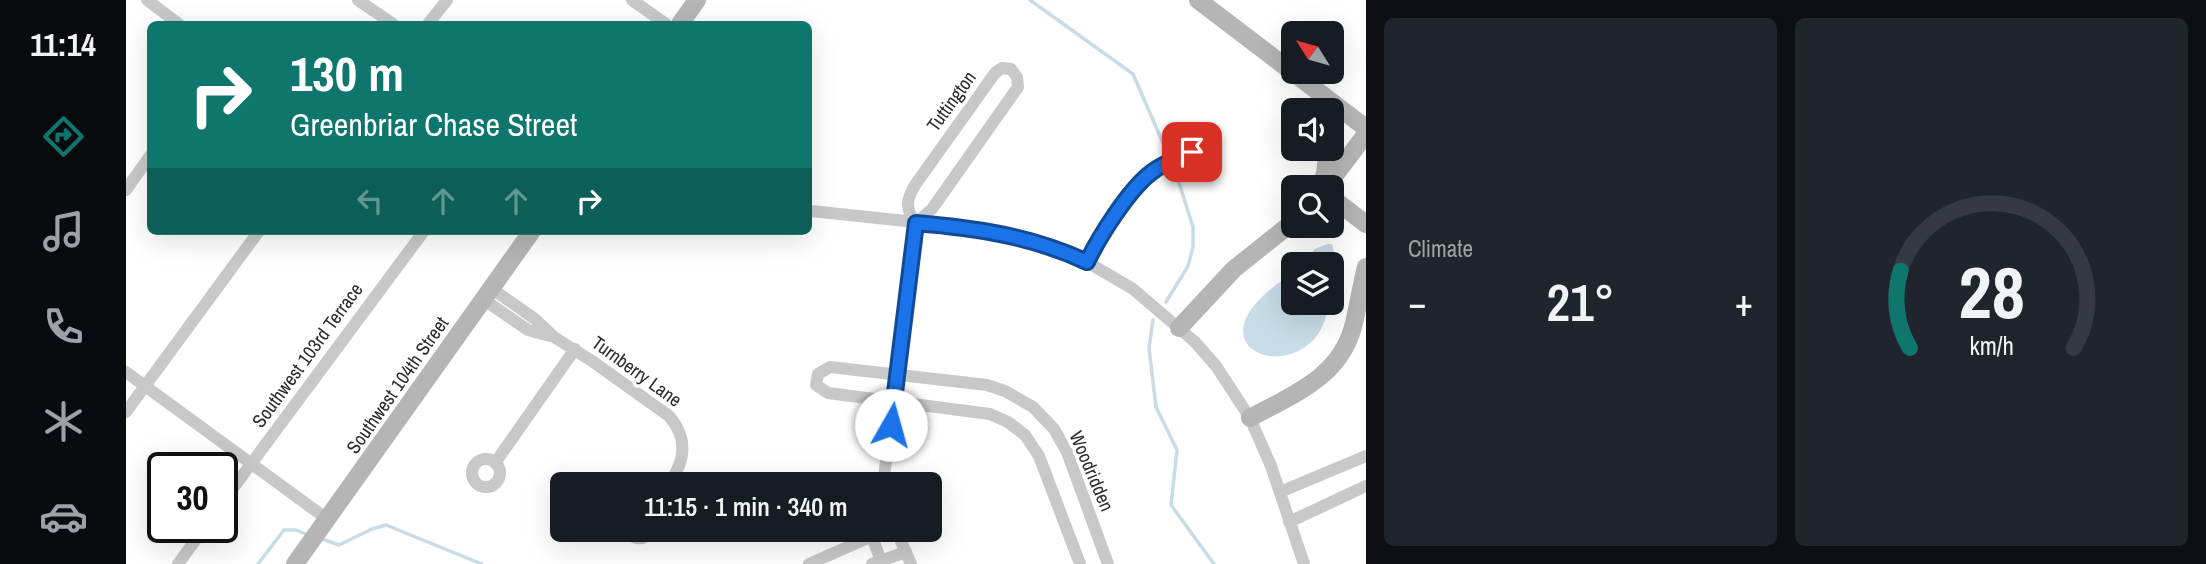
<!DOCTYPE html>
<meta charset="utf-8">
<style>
body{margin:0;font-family:"Archivo Narrow",sans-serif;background:#20242c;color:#f1f3f6;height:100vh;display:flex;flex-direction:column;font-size:26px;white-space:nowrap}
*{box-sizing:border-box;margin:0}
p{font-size:23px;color:#9ea1a6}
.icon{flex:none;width:38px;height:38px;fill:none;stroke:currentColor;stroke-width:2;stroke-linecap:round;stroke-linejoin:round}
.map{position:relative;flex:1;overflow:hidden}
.sheet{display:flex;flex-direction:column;gap:18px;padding:18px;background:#0d0f14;width:840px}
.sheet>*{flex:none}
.banner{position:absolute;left:21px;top:21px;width:665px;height:214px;border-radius:10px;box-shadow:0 7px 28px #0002;background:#0f766e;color:#fff;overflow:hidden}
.needle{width:46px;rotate:307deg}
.fabs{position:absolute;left:1155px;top:21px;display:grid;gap:14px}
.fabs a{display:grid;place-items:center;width:63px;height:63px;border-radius:10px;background:#171b24;box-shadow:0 7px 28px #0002;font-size:35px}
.speed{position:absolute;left:21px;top:452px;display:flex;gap:14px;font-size:35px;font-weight:700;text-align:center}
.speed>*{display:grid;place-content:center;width:91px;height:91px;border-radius:50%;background:#171b24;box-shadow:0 7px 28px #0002;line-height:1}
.speed .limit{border:4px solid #111;border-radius:10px;background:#fff;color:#111}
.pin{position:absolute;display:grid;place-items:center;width:60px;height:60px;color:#fff;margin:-30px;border-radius:14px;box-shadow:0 4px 10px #0006}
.me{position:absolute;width:77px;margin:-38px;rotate:7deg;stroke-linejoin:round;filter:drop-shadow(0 0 5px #0008)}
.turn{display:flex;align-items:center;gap:24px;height:147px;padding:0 28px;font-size:32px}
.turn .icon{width:91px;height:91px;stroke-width:2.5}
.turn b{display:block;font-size:49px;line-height:60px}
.lanes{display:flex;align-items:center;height:66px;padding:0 28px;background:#0003;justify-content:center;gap:35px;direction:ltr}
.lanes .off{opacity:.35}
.big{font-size:52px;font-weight:600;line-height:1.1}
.sheet .card{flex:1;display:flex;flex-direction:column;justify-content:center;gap:10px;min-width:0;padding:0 24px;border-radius:10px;background:#20242c}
.sheet .dial{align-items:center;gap:0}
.dial svg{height:182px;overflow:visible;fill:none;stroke:#363941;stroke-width:7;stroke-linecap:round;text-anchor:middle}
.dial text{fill:#f1f3f6;stroke:none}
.heat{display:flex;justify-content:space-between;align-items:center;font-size:38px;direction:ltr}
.sheet .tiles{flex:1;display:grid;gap:18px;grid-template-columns:repeat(2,1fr)}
.trip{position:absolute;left:424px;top:472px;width:392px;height:70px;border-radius:10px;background:#171b24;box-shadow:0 7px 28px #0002;font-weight:600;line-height:70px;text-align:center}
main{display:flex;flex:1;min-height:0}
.tab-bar{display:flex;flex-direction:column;width:126px;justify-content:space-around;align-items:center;background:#090b0e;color:#9ea1a6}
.tab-bar .icon{width:49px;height:49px}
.tab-bar .selected{color:#0f766e}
.tab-bar b{font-size:32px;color:#f1f3f6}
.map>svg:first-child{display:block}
</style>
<main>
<nav class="tab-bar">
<b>11:14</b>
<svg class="icon selected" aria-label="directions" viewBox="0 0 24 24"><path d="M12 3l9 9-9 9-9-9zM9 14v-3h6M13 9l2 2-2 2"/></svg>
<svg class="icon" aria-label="music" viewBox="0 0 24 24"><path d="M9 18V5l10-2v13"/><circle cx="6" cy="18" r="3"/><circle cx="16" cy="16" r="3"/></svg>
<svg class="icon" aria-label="phone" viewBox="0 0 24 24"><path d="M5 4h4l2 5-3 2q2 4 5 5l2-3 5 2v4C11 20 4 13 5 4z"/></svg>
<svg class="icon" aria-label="climate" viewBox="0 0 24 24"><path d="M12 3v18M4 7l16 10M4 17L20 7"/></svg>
<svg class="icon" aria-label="car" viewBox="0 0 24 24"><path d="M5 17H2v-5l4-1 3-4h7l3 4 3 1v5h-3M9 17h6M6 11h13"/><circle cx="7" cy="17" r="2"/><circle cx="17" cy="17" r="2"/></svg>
</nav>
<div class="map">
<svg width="1240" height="564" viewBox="0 0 1240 564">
<rect width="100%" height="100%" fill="#fff"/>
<g fill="#c7dce7">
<polygon points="1201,244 1206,244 1213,275 1206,302 1206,264 1181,264 1182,256 1189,249"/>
<path d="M1163 277 1167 278V303H1205C1201 312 1198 325 1193 333 1161 379 1084 351 1133 300 1141 292 1152 282 1163 277Z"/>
</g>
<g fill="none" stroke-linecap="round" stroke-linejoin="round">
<g stroke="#c7dce7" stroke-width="3.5">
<polyline points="904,0 1007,74 1050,173 1067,227 1067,247 1062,266 1040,302"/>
<polyline points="1027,320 1023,348 1030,407 1051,450 1045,505 1088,564"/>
<polyline points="193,538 213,545 246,529 260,525 356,564"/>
<polyline points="132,564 158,530 170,530 182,535"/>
</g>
<g stroke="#c8c8c8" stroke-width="12">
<polyline points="21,0 53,24"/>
<polyline points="232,0 267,24"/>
<polyline points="506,0 540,24"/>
<polyline points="302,24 321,0"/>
<polyline points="0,190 24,156"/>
<polyline points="685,211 827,226 904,240 961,262 1007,289 1069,342 1090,366 1124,418 1145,466 1178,564"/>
<path d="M961 262C973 237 1003 190 1025 172 1043 158 1069 151 1090 142"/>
<path d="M365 288 409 319 428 337 466 361 543 416C563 439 559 462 542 485"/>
<polyline points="357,299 402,330 424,336"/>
<polyline points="0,372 201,519"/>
<polyline points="0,412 133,231"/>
<circle cx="360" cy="473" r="14"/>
<polyline points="369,463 449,349"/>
<path d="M757 485 790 223C779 209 780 200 789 185L869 73 876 68 885 69 891 77 892 87 806 209 790 223"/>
<polyline points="1154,492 1240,456"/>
<polyline points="96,503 298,231"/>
<polyline points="1163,522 1240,486"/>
<path d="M501 530C508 541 519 541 526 530"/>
<polyline points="770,530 785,564"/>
<polyline points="744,531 756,564"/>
<polyline points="52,564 79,527"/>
<polyline points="683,564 760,530"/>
<polyline points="746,564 780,552"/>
<polyline points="954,564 913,456 899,435 882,422 864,414 702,393 690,385 692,374 704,367 861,385 879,391 907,407 928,429 941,452 982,564"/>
</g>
<g stroke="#b5b5b5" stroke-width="18">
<polyline points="1072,0 1240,128"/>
<polyline points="554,24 571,0"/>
<polyline points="1194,187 1199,173 1202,149"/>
<polyline points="1200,187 1240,134"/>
<polyline points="1206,198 1240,224"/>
<polyline points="1053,328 1108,269 1167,222"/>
<path d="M1124 418C1166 395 1213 378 1227 327 1232 307 1235 287 1240 267"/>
<polyline points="169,564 406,231"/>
</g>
</g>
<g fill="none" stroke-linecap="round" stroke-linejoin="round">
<g stroke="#114b97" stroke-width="18">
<path id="route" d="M765 425 790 223C849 228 906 236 961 262 973 237 1003 189 1026 172 1037 163 1053 158 1066 152"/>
</g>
<use href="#route" stroke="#1a73e8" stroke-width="12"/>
</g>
<g text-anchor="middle" stroke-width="7" stroke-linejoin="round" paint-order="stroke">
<g font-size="19" fill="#2b2b2b" stroke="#fff">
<text transform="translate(825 101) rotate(-54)" y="7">Tuttington</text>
<text transform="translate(181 355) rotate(-54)" y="7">Southwest 103rd Terrace</text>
<text transform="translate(511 371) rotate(36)" y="7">Turnberry Lane</text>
<text transform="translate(271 385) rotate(-55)" y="7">Southwest 104th Street</text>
<text transform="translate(966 471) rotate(67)" y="7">Woodridden</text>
</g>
</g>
</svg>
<div class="fabs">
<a><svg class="needle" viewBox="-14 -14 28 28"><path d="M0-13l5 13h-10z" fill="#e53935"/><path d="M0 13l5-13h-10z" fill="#9ea1a6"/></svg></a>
<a><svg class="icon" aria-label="sound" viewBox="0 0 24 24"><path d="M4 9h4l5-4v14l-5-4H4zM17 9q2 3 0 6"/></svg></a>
<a><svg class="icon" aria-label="search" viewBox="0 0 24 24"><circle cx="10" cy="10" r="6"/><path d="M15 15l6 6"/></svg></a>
<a><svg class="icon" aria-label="layers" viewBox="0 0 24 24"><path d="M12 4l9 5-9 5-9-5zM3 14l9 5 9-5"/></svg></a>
</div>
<div class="speed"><div class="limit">30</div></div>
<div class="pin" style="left:1066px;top:152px;background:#d93025"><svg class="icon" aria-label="arrive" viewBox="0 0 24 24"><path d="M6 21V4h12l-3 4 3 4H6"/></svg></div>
<svg class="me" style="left:765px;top:425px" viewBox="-20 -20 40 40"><circle r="19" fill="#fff"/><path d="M0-13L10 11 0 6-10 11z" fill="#1a73e8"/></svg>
<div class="trip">11:15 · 1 min · 340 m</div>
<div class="banner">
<div class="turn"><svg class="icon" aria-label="right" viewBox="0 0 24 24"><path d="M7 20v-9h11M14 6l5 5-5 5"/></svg><div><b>130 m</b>Greenbriar Chase Street</div></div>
<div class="lanes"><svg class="icon off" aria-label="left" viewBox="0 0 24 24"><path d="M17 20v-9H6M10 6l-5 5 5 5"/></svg><svg class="icon off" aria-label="ahead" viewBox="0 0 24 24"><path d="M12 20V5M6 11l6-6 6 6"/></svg><svg class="icon off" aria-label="ahead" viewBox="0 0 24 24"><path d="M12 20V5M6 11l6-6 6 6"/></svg><svg class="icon" aria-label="right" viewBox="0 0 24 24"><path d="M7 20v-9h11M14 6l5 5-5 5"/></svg></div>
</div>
</div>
<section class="sheet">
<div class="tiles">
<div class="card"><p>Climate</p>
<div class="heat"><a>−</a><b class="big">21°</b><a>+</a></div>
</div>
<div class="card dial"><svg viewBox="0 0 100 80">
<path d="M14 69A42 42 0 1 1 86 69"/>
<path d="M14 69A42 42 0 0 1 10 35" stroke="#0f766e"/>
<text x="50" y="56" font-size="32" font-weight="700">28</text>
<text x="50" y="72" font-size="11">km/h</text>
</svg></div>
</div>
</section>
</main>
